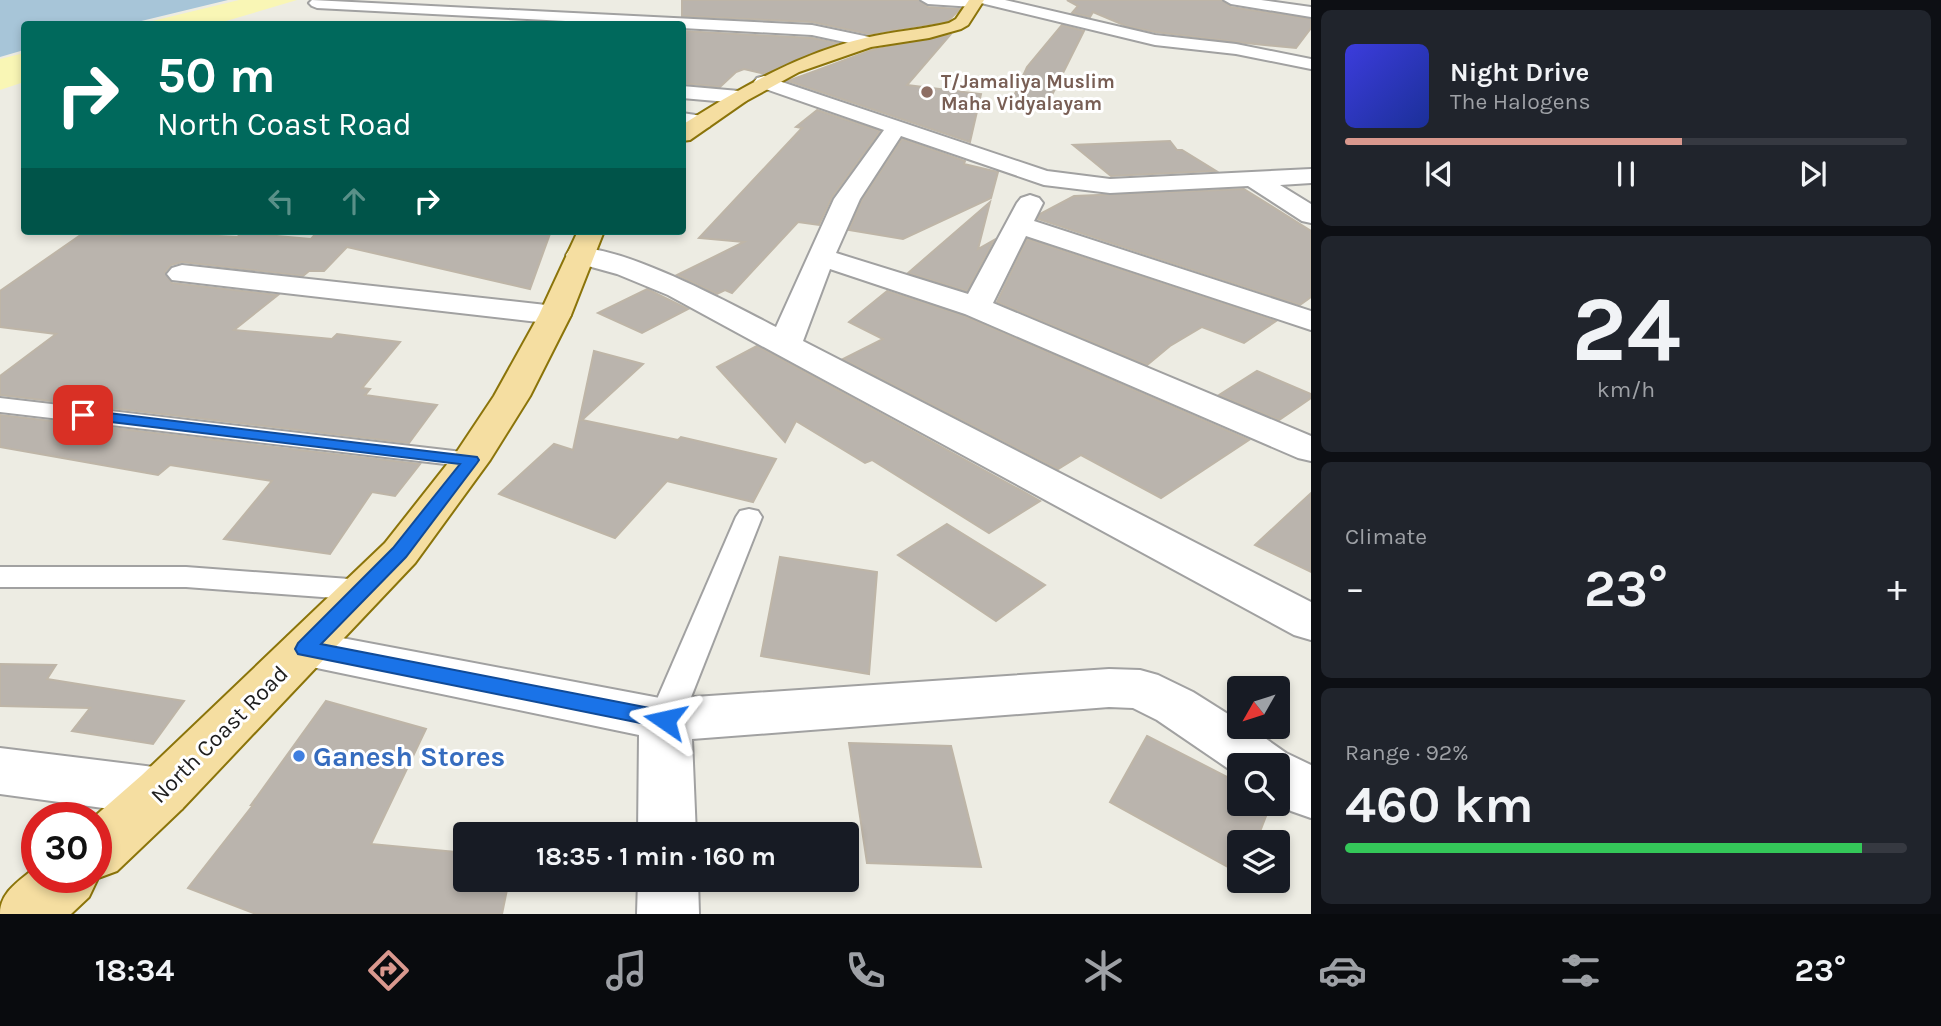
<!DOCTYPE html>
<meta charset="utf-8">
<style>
body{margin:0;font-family:Karla,sans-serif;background:#20242c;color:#f1f3f6;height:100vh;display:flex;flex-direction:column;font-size:26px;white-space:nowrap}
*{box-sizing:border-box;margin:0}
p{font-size:23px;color:#9ea1a6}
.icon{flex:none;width:38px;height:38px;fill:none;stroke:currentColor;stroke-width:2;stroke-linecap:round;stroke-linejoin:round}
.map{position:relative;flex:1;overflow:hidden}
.side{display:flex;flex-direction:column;gap:10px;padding:10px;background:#0d0f14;width:630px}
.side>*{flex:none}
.banner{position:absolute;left:21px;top:21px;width:665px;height:214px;border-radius:7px;box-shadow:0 4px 10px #0003;background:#00695c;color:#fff;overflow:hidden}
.needle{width:46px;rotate:231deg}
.controls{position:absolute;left:1227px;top:676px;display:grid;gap:14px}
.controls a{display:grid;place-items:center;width:63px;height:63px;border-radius:7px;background:#171b24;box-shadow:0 4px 10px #0003;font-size:35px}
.speed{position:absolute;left:21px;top:802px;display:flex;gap:14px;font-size:35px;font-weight:700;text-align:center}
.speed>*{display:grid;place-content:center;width:91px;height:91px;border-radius:50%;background:#171b24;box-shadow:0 4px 10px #0003;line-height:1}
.speed .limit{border:10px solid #d22;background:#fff;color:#111}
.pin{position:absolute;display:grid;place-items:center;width:60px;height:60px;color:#fff;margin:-30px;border-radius:14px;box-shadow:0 4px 10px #0006}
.me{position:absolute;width:77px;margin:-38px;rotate:281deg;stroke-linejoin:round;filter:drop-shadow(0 0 5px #0008)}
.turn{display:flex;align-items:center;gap:24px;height:147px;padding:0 21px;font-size:32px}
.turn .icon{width:91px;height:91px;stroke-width:2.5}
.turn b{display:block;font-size:49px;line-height:60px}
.lanes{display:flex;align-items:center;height:66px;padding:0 21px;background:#0003;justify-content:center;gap:35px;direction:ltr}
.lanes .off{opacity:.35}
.big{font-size:52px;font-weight:700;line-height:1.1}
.side .tile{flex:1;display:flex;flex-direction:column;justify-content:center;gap:10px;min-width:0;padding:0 24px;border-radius:10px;background:#20242c}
.side .dial{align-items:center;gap:0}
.dial b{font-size:91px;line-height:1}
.song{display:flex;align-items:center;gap:21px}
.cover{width:84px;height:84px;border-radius:10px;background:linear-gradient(135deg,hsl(240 70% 55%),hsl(230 70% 35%))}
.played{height:7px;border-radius:4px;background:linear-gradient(90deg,#d9988e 60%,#363941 60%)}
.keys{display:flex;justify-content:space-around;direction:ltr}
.heat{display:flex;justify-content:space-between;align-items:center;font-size:38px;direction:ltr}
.charge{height:10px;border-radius:5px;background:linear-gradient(90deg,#34c759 92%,#363941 0)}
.trip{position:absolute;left:453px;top:822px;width:406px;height:70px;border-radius:7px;background:#171b24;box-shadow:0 4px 10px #0003;font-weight:700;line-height:70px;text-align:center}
.tab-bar{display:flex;height:112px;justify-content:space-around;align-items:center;background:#090b0e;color:#9ea1a6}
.tab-bar .icon{width:49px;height:49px}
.tab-bar .selected{color:#d9988e}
.tab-bar b{font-size:32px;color:#f1f3f6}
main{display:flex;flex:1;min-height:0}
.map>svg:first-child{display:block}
</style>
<main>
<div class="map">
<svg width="1311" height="914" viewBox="0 0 1311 914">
<rect width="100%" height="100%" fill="#edece3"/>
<g fill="#f9f6b5">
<polygon points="239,0 297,0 216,24 140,24"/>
<polygon points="24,53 24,82 0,90 0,59"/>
</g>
<polygon fill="#a7c5d8" points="0,0 228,0 129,24 24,24 24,50 0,57"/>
<g fill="#bab4ad" stroke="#beb5a7" stroke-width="2">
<polygon points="682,0 919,0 928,7 960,9 948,21 869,34 812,22 682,16"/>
<polygon points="1067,0 1222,0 1231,7 1311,19 1311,28 1296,48 1245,43 1155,32 1126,26 1093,12 1090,17 1072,13 1078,6"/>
<polygon points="1062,25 1084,31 1045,109 1030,109 1014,96 1027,67"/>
<polygon points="682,31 812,38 837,43 765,74 744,69 736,72 720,87 682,83"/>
<polygon points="950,35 907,85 981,94 970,142 788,81 872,50"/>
<polygon points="817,110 880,131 832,197 819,225 798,222 732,293 725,290 717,294 677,275 744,242 699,238 802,128 796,127"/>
<polygon points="902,139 965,161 964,164 998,172 991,198 903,239 849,230 862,200"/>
<polygon points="1170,141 1177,150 1182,150 1216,171 1111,176 1073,145"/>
<polygon points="1244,189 1311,231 1311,297 1300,305 1038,219 1040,214 1074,196"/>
<polygon points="990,202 978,249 994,240 967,291 908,273"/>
<polygon points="126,231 237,237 243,233 311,239 318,231 551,231 530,289 347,247 324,271 309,271 303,276 182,262 171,265 165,272 172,283 278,295 234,330 332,339 337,334 400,342 362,388 370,389 365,395 437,405 409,443 0,395 0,376 56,334 0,327 0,291 82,234 120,236"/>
<polygon points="1027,239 1276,321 1244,343 1202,327 1170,346 1147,365 997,302"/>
<polygon points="647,289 688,309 642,333 598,313"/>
<polygon points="887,291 964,316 1249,440 1161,498 1081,455 1058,469 843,359 883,339 849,322"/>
<polygon points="757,346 1022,491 1040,501 989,533 872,460 865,463 796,421 785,442 717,367"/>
<polygon points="594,351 643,364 582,420 678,440 681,437 776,459 753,502 667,481 615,538 499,494 554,444 573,450"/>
<polygon points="1257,371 1311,394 1311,398 1279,420 1219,395"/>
<polygon points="0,415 420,464 395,496 372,492 330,554 224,539 272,481 170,465 158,475 0,447"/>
<polygon points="1311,493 1311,572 1255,545"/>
<polygon points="947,524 1045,585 996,621 898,555"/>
<polygon points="780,557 877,572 869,674 761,656"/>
<polygon points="0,664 56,665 47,679 184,701 153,744 72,731 90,708 0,706"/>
<polygon points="326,701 426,729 371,844 466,853 466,880 509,880 502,914 256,914 188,888 253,805 251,805"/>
<polygon points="1147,736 1239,783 1239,803 1271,803 1256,842 1239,842 1239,873 1110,802"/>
<polygon points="849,743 951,746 981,867 867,863"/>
</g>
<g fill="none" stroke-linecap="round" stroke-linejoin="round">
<g stroke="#a1a1a1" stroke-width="4">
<g id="lane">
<polygon points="0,398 471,453 480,455 483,460 480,465 471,467 0,412"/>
<polygon points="749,509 758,511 762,517 682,720 677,729 665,733 653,729 648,720 736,517 740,511"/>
<polygon points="0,567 186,567 363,580 373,583 377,590 373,597 363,600 186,587 0,587"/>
</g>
</g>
<g stroke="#a1a1a1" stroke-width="4">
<g id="street">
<polygon points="312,0 812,25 874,38 877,42 868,47 812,35 682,28 682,24 623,24 317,8 312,6 309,3"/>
<polygon points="921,0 1005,0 1155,35 1236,44 1311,59 1311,69 1236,54 1155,45 981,3 974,7 928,4"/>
<polygon points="1224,0 1261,0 1311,7 1311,17 1231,4"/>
<path d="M764 76 1047 171 1110 179 1311 169V183L1280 185 1311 204V223L1302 221 1248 186 1110 193 1044 185 901 136 860 199 836 253 968 294 1017 203 1021 198 1030 195 1039 198 1043 203 1034 221 1311 311V330L1026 236 993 303 1311 436V461L1298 458 965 314 830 269 803 341 1311 602V640L1294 635 668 295 617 274 570 261 566 255 570 249C612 239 735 306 776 327L834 199 884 130 757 86 754 82 757 78Z"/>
<polygon points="682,86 739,91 746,93 749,97 746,101 739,103 682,98"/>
<polygon points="682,113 709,117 712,122 709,127 701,128 682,125"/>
<polygon points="182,265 555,306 566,308 571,315 566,322 555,324 172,280 167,274 172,268"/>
<polygon points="305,631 665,699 1109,669 1140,670 1158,675 1193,692 1239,721 1239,726 1248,726 1286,753 1311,765 1311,818 1291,811 1278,802 1278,765 1239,765 1239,776 1157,720 1133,708 1109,707 692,739 696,835 638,835 639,735 288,662 281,649 288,636"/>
<polygon points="0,748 162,768 182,775 190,792 182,809 162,816 0,794"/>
<polygon points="638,880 698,880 699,914 637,914"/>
</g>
</g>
<g stroke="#8b740a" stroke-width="4">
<g id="primary">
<path d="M969 0H984L968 25 961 29 929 38 871 47 799 72 746 101 690 140 682 141V125C740 88 798 54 865 38 893 31 921 30 949 23L956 19Z"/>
<path d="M578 231H604L571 315 530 396 490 460 415 563 182 809 117 871 98 878 89 897 71 914H0C0 891 21 880 37 866V877H96V817H94L142 775 385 543 456 453 494 396 539 315Z"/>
</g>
</g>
<use href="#lane" fill="#fff" fill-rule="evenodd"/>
<use href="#street" fill="#fff" fill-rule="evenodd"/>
<use href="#primary" fill="#f5dea1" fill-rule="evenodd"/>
</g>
<polygon fill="#1a73e8" stroke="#114b97" stroke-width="2" points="83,410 477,457 479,460 477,463 406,557 321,644 665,711 673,714 676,720 673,726 665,728 298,654 295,649 298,643 393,548 460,464 78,418 76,415 78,412"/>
<circle fill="#8d6e63" stroke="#fff" stroke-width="2.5" cx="927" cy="92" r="7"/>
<circle fill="#3f7fe0" stroke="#fff" stroke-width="2.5" cx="299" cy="756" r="7"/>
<g text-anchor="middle" stroke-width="6" stroke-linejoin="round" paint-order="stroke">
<g font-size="19" font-weight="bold" fill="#785e54" stroke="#fff" text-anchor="start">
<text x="941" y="88">T/Jamaliya Muslim<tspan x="941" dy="22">Maha Vidyalayam</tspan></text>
</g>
<g font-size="23" fill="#1d1d1d" stroke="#fff">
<text transform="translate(219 734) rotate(-45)" y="8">North Coast Road</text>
</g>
<g font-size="28" font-weight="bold" fill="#366cbe" stroke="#fff" text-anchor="start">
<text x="313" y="766">Ganesh Stores</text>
</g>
</g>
</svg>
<div class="controls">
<a><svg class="needle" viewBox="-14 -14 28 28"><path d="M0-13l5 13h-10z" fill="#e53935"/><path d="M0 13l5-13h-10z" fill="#9ea1a6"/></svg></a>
<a><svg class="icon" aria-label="search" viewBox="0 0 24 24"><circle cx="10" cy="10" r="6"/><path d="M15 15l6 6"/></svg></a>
<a><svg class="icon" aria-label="layers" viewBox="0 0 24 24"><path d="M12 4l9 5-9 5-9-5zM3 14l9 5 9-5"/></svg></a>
</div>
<div class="speed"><div class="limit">30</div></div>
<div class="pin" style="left:83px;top:415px;background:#d93025"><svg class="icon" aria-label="arrive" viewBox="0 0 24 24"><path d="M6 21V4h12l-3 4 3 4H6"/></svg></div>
<svg class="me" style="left:665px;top:720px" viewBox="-20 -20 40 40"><path d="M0-17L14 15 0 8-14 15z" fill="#1a73e8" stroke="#fff" stroke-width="4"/></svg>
<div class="trip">18:35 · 1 min · 160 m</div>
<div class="banner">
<div class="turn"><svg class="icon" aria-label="right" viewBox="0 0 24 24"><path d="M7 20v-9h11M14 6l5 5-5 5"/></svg><div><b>50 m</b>North Coast Road</div></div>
<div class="lanes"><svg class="icon off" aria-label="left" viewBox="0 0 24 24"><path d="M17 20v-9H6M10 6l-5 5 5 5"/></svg><svg class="icon off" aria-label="ahead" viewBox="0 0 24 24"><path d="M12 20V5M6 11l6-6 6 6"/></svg><svg class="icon" aria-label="right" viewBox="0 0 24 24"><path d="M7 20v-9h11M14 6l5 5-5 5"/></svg></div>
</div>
</div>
<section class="side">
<div class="tile">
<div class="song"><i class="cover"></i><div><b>Night Drive</b><p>The Halogens</p></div></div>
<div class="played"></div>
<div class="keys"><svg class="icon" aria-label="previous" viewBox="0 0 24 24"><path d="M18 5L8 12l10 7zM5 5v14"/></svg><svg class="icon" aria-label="pause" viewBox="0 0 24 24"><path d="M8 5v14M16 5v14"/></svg><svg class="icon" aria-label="next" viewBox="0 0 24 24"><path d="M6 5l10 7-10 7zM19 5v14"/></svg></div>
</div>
<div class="tile dial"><b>24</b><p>km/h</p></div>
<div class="tile"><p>Climate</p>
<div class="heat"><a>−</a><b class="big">23°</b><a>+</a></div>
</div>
<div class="tile"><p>Range · 92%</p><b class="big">460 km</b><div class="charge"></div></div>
</section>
</main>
<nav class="tab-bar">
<b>18:34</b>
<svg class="icon selected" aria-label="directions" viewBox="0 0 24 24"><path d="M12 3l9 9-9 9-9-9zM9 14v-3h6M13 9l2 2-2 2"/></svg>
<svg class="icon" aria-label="music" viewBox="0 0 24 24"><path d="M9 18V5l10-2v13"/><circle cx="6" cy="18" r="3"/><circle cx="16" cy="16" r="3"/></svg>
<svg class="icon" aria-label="phone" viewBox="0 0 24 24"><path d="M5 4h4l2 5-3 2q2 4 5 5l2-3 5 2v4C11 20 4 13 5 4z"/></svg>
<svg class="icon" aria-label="climate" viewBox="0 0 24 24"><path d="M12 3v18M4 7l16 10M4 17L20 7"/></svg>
<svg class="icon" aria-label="car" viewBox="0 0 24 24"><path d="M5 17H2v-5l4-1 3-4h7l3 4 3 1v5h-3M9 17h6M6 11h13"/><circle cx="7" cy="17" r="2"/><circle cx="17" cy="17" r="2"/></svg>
<svg class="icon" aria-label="filters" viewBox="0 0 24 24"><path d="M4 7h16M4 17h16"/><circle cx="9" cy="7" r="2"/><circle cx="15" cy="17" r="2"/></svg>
<b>23°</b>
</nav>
